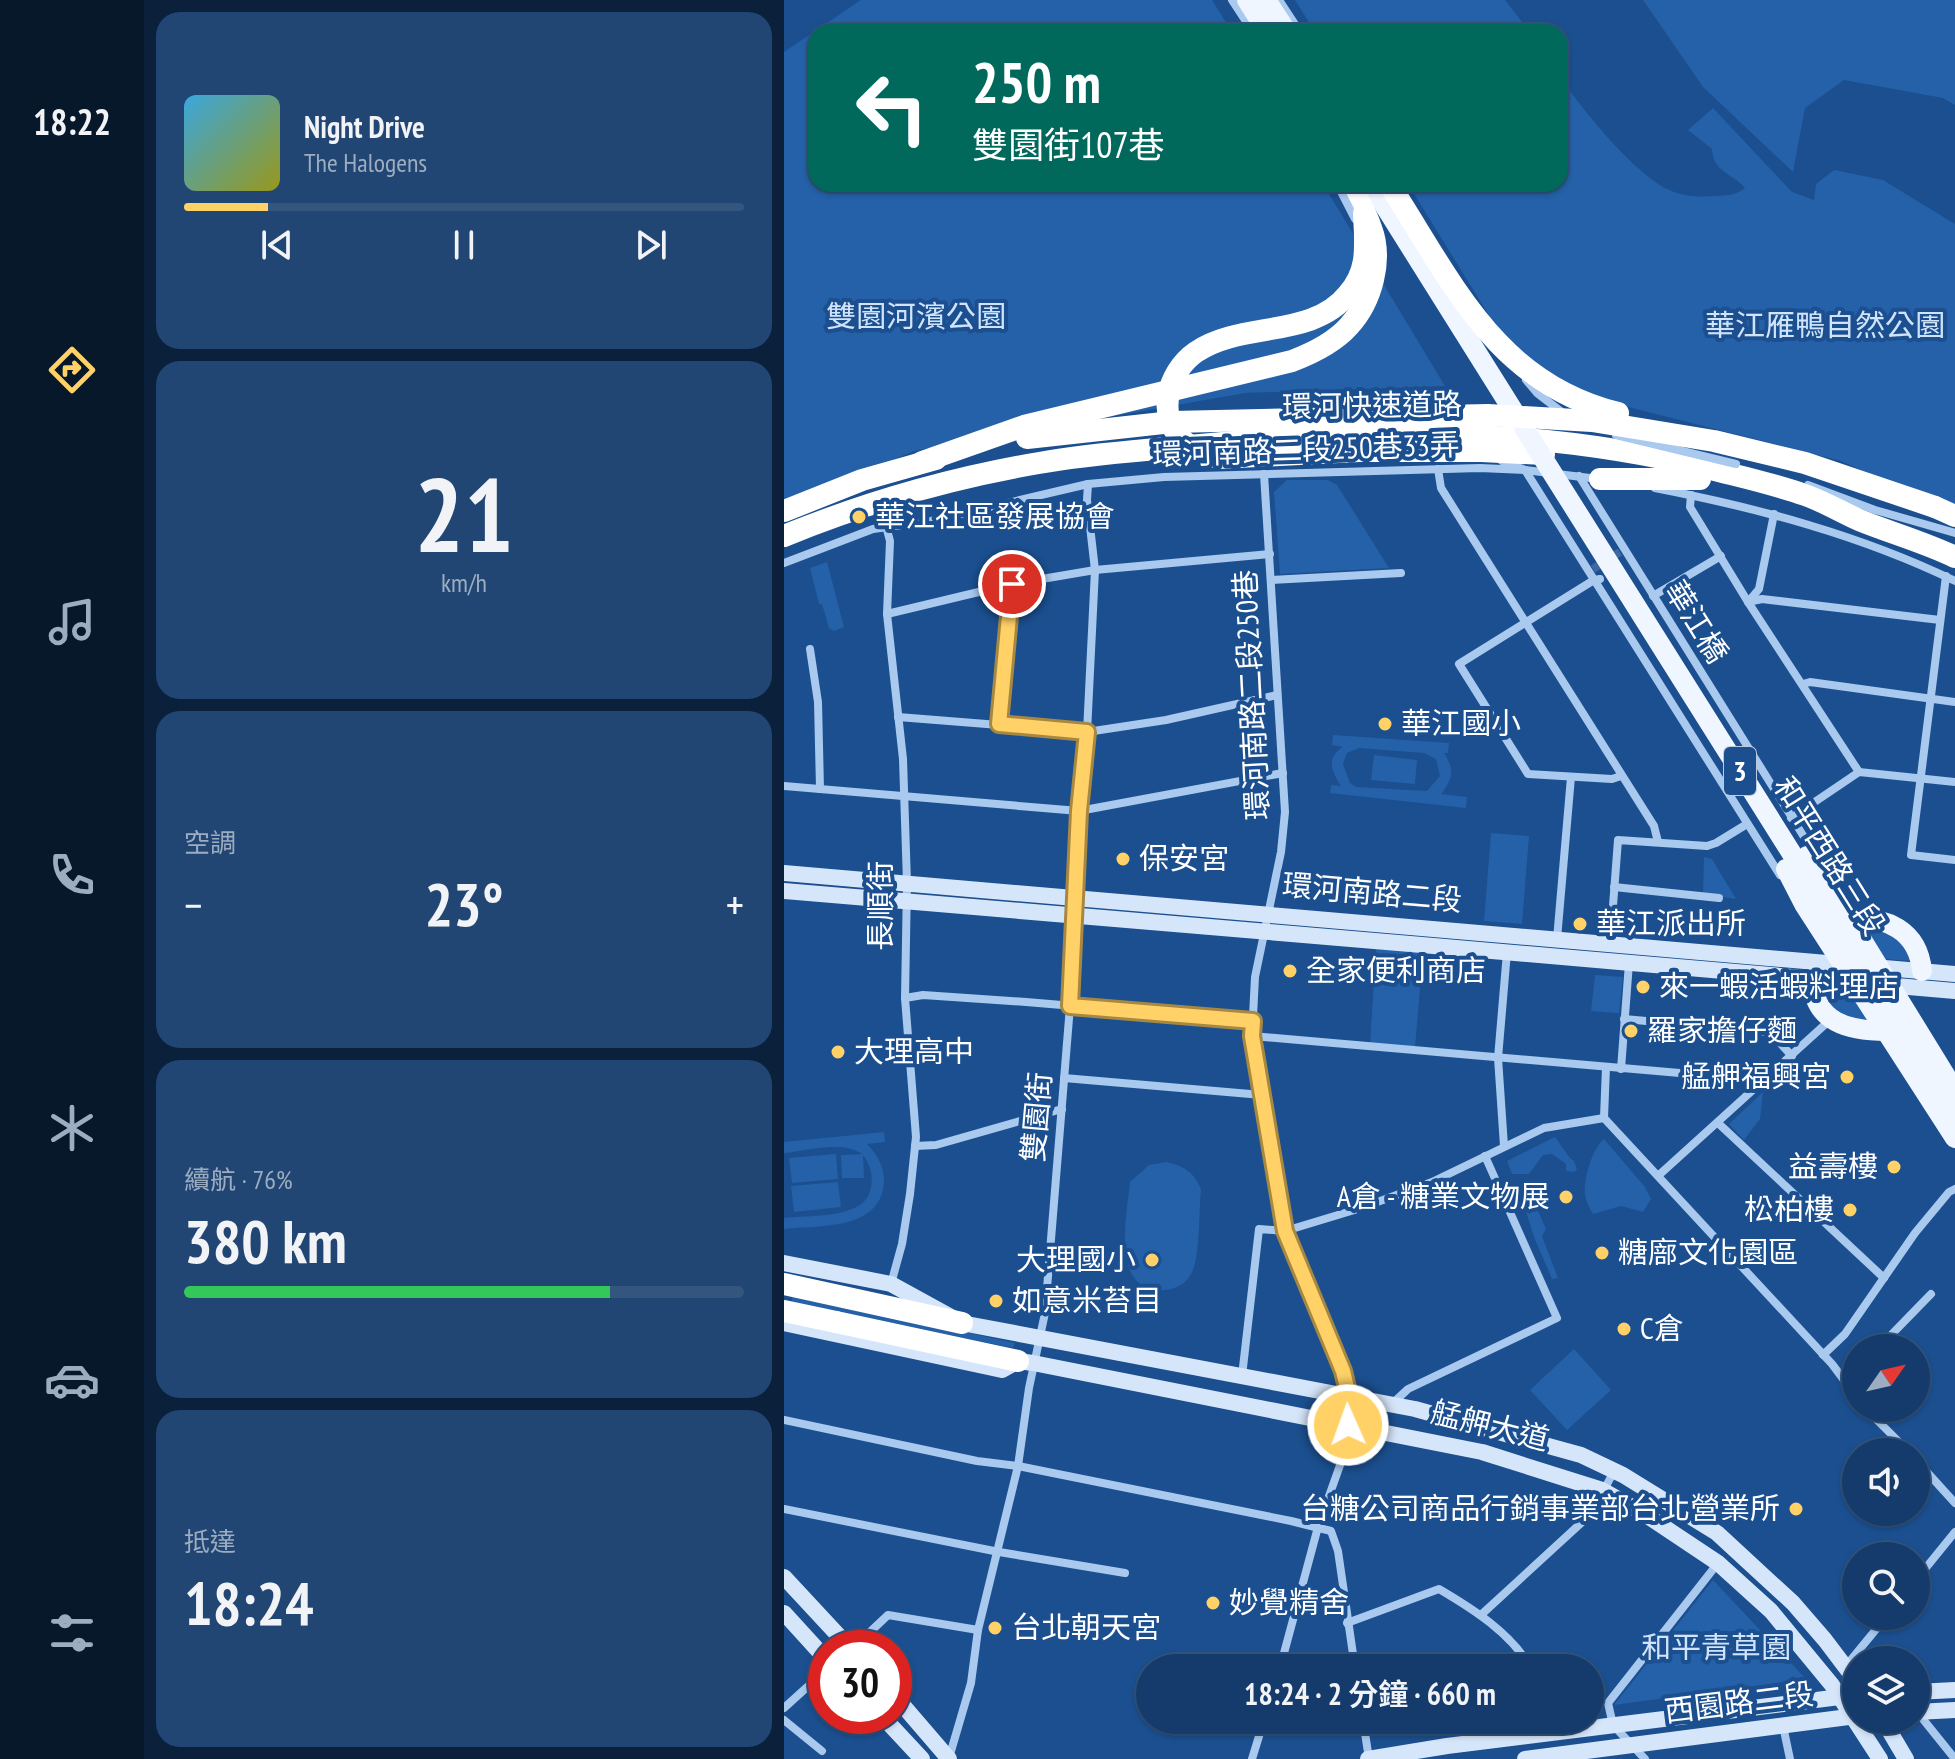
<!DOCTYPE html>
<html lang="zh-TW">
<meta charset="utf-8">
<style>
body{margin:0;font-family:"PT Sans Narrow","Noto Sans TC",sans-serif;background:#214673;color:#f1f3f6;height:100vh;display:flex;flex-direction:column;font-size:30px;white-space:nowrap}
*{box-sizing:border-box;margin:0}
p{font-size:26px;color:#9dadc1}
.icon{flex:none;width:44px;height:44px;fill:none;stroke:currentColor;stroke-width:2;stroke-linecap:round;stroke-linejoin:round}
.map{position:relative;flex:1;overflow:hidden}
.panel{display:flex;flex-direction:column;gap:12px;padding:12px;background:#0b203b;width:640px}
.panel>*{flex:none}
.banner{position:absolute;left:24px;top:24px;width:760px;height:168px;border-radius:24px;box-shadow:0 2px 6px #0004,0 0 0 2px #33557e;background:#00695c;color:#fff;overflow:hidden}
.needle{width:52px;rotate:56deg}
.controls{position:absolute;left:1058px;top:1334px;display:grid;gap:16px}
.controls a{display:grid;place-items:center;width:88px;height:88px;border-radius:50%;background:#143b6b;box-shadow:0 2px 6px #0004,0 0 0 2px #33557e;font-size:40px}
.speed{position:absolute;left:24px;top:1630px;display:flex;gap:16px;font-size:40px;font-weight:700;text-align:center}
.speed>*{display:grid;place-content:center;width:104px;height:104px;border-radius:50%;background:#143b6b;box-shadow:0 2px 6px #0004,0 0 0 2px #33557e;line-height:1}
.speed .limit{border:12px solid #d22;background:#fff;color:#111}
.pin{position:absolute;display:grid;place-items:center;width:68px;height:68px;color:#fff;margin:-34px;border:4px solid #fff;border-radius:50%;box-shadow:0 2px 8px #0007}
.me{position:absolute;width:88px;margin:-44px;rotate:358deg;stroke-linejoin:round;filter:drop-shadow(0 0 6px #0008)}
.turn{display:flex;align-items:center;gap:28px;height:168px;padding:0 32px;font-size:36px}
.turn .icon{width:104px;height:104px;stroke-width:2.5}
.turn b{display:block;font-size:56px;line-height:68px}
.big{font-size:60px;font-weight:600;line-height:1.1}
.panel .card{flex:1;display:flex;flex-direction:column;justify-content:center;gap:12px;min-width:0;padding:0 28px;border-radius:24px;background:#214673}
.panel .dial{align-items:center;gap:0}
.dial b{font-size:104px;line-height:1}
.song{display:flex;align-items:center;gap:24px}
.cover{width:96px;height:96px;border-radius:12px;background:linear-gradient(135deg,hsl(200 70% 55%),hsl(60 70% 35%))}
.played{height:8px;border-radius:4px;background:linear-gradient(90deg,#ffd166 15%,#33557e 15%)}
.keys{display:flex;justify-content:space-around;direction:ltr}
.heat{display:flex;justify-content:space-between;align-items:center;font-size:44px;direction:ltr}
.charge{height:12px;border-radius:6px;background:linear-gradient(90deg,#34c759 76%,#33557e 0)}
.trip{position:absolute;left:352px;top:1654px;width:468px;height:80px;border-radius:40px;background:#143b6b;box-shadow:0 2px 6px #0004,0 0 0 2px #33557e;font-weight:600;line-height:80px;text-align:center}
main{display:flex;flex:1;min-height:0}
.tabs{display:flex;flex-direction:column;width:144px;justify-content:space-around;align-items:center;background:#08182b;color:#9dadc1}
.tabs .icon{width:56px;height:56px}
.tabs .selected{color:#ffd166}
.tabs b{font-size:36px;color:#f1f3f6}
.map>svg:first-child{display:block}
</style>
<main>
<nav class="tabs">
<b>18:22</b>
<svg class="icon selected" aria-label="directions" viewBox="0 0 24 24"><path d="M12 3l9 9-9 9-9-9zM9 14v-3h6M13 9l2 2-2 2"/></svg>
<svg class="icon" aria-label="music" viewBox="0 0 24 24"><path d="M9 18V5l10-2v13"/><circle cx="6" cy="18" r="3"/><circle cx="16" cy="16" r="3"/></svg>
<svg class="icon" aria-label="phone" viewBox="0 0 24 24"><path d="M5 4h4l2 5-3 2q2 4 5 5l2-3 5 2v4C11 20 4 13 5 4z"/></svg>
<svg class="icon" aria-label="climate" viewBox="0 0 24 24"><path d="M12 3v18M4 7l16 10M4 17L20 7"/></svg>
<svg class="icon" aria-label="car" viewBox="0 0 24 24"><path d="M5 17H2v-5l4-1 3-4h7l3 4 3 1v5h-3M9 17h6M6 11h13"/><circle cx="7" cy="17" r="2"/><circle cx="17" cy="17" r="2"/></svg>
<svg class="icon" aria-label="filters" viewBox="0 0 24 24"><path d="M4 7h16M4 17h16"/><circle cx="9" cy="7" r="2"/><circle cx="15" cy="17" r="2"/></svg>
</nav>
<section class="panel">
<div class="card">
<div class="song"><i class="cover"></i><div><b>Night Drive</b><p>The Halogens</p></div></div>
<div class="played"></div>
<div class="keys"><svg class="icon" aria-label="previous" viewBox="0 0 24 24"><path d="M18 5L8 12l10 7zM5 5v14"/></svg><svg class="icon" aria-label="pause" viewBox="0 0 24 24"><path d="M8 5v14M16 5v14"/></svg><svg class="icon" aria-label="next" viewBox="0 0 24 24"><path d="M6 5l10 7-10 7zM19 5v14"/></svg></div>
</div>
<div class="card dial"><b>21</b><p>km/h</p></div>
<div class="card"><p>空調</p>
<div class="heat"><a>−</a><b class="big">23°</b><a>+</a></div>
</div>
<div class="card"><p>續航 · 76%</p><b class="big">380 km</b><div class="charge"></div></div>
<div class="card"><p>抵達</p><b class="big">18:24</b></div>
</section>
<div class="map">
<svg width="1171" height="1759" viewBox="0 0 1171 1759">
<rect width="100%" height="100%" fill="#1b4f8f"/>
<g fill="#2461a8" fill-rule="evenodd">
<polygon points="77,0 428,0 448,32 32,32 32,184 539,184 661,386 461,393 130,451 0,505 0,52"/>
<polygon points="511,0 721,0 746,32 531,32"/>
<polygon points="859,0 1171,0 1171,105 1159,98 1060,80 1021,108 1009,172 919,87"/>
<path d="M776 77C798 109 849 172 883 189 900 197 914 197 932 196 944 195 951 196 961 188 948 173 929 172 928 149L904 130 929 108 1008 192 1030 200 1032 184 1050 170 1099 180 1171 224V512L1057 461 746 382 624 184H776Z"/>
<polygon points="503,480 544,480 553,485 605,568 496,574 490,492"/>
<polygon points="43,562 60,627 50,631 45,628 38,604 35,604 26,568"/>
<path d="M549 735 665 743 664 753H660C671 770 669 778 657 794L683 797 682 808 546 793 547 785 557 786C547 771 542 757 559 747L548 745ZM575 748 640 753 652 759 656 776 643 791 572 787 566 783 559 764 563 753Z"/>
<polygon points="590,755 633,760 631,784 587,780"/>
<polygon points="707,833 745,836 738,924 700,921"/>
<polygon points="920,857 928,859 952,899 919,894"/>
<polygon points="1079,926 1119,937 1128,961 1101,959"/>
<polygon points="592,949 639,952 631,1048 586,1045"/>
<polygon points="811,975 839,977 835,1013 807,1011"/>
<polygon points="1038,988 1067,991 1085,1019 1082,1026 1038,1004"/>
<polygon points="979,1092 976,1119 960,1140 945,1124"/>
<path d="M100 1132 101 1142 83 1144C94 1155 101 1168 100 1184 95 1231 35 1225 0 1229V1218C25 1215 79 1219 86 1191 90 1177 87 1166 79 1155L80 1178H58L57 1155 78 1154C58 1140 23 1151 0 1153V1142Z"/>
<polygon points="771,1137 786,1158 790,1161 793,1169 790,1172 782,1171 782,1164 768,1154 759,1155 745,1174 728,1174 723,1161"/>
<path d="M820 1139 861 1187 867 1199 859 1212 837 1206 809 1214C806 1209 802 1202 801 1195 799 1181 808 1148 820 1139Z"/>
<polygon points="52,1154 54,1179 8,1183 5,1158"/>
<path d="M382 1162C400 1166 410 1172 417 1189 415 1209 416 1253 409 1270 404 1283 393 1289 380 1290 325 1293 343 1215 346 1182L365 1165Z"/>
<polygon points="54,1182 57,1207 10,1212 7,1186"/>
<polygon points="733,1183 742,1184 762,1229 758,1236 774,1278 768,1279 750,1237"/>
<polygon points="8,1295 231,1343 229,1348 8,1302"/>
<polygon points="790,1349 827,1390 783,1430 746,1390"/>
<polygon points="929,1580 1022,1679 830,1705"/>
</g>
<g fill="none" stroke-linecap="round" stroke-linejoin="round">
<polyline stroke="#3d69a0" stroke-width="8" stroke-dasharray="8 4" stroke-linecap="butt" points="809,569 836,552"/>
<g stroke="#a9c9ee" stroke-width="8">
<polyline points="448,0 469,32"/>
<polyline points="495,0 516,32"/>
<polyline points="718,461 741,470 814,479"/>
<polyline points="654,469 657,488 870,826 874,842"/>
<polyline points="741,470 996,875"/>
<polyline points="480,474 501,812 497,852 471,977 468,1036 501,1231 559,1371 565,1396 560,1454 534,1527 496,1668"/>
<polyline points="795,476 1030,853"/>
<polyline points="1024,485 1091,510 1171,533"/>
<path d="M871 488C974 508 1076 535 1171 581"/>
<polyline points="907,495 906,507 964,602 1075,772"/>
<polyline points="102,526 106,541 103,614 119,759 123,883 121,998 132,1137 126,1194 118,1244 107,1284"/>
<polyline points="0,563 89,529 147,521 304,484 380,477 696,468 741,470"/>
<polyline points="1162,576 1127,855 1171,860"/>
<polyline points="816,579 810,580 675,664 744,774 828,779 837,776"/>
<polyline points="487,580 617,573"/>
<polyline points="869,596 937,556"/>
<polyline points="965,601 975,589 990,514"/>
<polyline points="964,602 978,599 1156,620"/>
<polyline points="103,614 228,584 311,570 486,554"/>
<polyline points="26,649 34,702 36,789"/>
<polyline points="1019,684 1026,682 1171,702"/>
<polyline points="114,717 303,732 382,720 493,695"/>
<polyline points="215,724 228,584"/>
<polyline points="0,786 295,811 499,773"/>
<polyline points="1007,818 1075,772 1171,782"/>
<polyline points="830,887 935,898"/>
<polyline points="773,939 787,777"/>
<polyline points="826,945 834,840 923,846 932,843 963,824"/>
<polyline points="121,998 139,995 242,1002 469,1021"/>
<polyline points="840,1019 986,1032 1008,1056"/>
<polyline points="468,1036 965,1079 973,1087"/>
<polyline points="822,1067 820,1118 1048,1364 1072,1396"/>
<polyline points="837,1069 845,963"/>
<polyline points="280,1078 478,1095"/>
<polyline points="934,1123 1100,1278"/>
<polyline points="131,1146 152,1145 278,1109"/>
<polyline points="720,1146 714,1058 723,952"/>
<polyline points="875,1175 1046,1020"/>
<polyline points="1108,1334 1147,1294"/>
<polyline points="1039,1355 1061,1334 1131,1233 1165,1192 1171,1189"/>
<polyline points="458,1376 475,1229 501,1231 577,1208 648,1182 760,1128 820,1118"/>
<polyline points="609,1403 624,1389 773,1318 701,1156"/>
<polyline points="1081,1408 1125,1452"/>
<polyline points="0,1420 193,1461 234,1466 507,1521 547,1531 554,1551 571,1668"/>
<polyline points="1132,1460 1171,1503"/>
<polyline points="0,1509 215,1552 341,1573"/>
<polyline points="1132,1580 1171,1532"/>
<polyline points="698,1614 808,1513 830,1471"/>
<path d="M563 1623 655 1589C689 1609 727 1633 747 1668"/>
<polyline points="69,1648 104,1615 194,1630"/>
<polyline points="1063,1668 1066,1661 1103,1616"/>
<polyline points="0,1708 42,1670"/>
<polyline points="1134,1713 1171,1759"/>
<polyline points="0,1720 38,1751"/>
<polyline points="579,1720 585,1759"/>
<polyline points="999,1726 1006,1759"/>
<polyline points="165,1758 187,1683 194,1630 234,1466 245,1388 261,1313 286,1006 295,811 303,732 311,570 303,500 304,484"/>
<polyline points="468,1759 480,1720"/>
<polyline points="861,1759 829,1725 824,1703 934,1563"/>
</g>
<g stroke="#d6e6fa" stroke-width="16">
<path d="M0 873C391 904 781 941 1171 974"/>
<path d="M0 891C390 926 781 955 1171 991"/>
<polyline points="0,1263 107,1284 178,1323 188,1325 631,1409 797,1455 839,1475 933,1533 1009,1603 1041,1640 1072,1681"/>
<polyline points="0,1323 218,1370 234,1361 249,1363 698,1452 818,1490 862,1515 934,1563 987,1611 1048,1685 1096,1759"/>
<polyline points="0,1577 66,1648"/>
<polyline points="0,1613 42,1659"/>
<polyline points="1132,1692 1171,1690"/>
<polyline points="110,1695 165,1759"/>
<polyline points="1132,1712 1171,1710"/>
<polyline points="98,1716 138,1759"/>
<polyline points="1099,1720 1122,1759"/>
<polyline points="584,1759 663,1746 1072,1695"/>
<polyline points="741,1759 1072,1716"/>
</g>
<g stroke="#f0f6ff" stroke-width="20">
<polyline points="463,0 483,32"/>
<polyline points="482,0 503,32"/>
<polyline points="587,184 740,428"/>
<polyline points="1023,856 1062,914 1171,1091"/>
<polyline points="1002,869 1020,904 1171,1138"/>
<path d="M1066 919C1102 916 1134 930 1138 971"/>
<path d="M1028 979C1030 1023 1065 1031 1103 1031"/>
</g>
<g stroke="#fff" stroke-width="22">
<polyline points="697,451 760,454"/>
<path d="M138 462 240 426 508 361C529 353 550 343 565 326 588 301 599 259 587 228 582 212 573 198 564 184"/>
<polyline points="816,479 916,479"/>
<polyline points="1151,507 1171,516"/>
<polyline points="0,511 78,480 152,459"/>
<path d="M0 536C83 502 167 478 255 463 304 454 355 451 405 446 584 428 751 426 927 469 958 477 990 484 1021 495 1039 501 1057 512 1075 520 1107 533 1140 542 1171 557"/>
<polyline points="0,1284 178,1323"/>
<polyline points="52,1322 234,1361"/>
</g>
<g stroke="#a9c9ee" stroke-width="8">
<polyline points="553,184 571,219"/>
<polyline points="742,380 753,393 779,413"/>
<polyline points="832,435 952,464"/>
</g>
<polyline stroke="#f0f6ff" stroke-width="20" points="740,428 1171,1113"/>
<g stroke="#fff" stroke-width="22">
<path d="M605 184C668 281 711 383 834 413"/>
<path d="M580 213C581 243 586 269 564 294 528 339 457 321 412 352 383 372 371 418 401 442 411 450 421 454 434 458L575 451H697"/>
<polyline points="243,438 388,422 704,415 808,421 930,441 1021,463 1151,507"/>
<polyline points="0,1311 52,1322"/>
</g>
</g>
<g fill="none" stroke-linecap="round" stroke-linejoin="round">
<g stroke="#a68842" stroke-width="20">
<polyline id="route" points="228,584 215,724 303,732 295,811 286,1006 469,1021 468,1036 501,1231 559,1371 565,1396 564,1425"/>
</g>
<use href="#route" stroke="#ffd166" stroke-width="14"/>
</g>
<g fill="#ffd166" stroke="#1b4f8f" stroke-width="3">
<circle cx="75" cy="517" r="8"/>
<circle cx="601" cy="724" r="8"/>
<circle cx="339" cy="859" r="8"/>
<circle cx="796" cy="924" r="8"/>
<circle cx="506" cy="971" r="8"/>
<circle cx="859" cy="987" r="8"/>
<circle cx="847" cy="1031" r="8"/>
<circle cx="54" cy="1052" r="8"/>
<circle cx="1063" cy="1077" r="8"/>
<circle cx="1110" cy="1167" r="8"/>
<circle cx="782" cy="1197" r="8"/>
<circle cx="1066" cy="1210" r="8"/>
<circle cx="818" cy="1253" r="8"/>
<circle cx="368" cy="1260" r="8"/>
<circle cx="212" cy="1301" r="8"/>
<circle cx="840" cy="1329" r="8"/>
<circle cx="1012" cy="1509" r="8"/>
<circle cx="429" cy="1603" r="8"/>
<circle cx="211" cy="1628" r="8"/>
</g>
<g text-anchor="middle" stroke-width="8" stroke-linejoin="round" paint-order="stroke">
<rect fill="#1b4f8f" stroke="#bbcadd" stroke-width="2" x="940" y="747" width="32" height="48" rx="6"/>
<g font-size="28" font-weight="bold" fill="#fff">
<text x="956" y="781">3</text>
</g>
<g font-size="30" fill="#cfe3fa" stroke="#1b4f8f">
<text x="132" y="327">雙園河濱公園</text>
<text x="1041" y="336">華江雁鴨自然公園</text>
<text x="932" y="1658">和平青草園</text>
</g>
<g font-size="30" fill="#fff" stroke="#1b4f8f">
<text transform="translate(588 406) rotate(-1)" y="10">環河快速道路</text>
<text transform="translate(522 450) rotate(-2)" y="10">環河南路二段250巷33弄</text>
<text transform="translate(912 622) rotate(58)" y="10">華江橋</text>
<text transform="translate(468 695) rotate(-93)" y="10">環河南路二段250巷</text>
<text transform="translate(1045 856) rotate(58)" y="10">和平西路三段</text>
<text transform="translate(588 893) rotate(5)" y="10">環河南路二段</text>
<text transform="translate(97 906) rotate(-90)" y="10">長順街</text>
<text transform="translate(253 1117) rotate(-85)" y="10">雙園街</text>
<text transform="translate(706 1426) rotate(14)" y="10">艋舺大道</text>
<text transform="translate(955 1703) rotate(-7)" y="10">西園路二段</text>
</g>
<g font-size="30" fill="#fff" stroke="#1b4f8f" text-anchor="start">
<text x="91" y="527">華江社區發展協會</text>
<text x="617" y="734">華江國小</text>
<text x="355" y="869">保安宮</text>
<text x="812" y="934">華江派出所</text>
<text x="522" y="981">全家便利商店</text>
<text x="875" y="997">來一蝦活蝦料理店</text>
<text x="863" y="1041">羅家擔仔麵</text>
<text x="70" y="1062">大理高中</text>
<text x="1047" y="1087" text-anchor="end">艋舺福興宮</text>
<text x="1094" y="1177" text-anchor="end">益壽樓</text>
<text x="766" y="1207" text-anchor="end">A倉 - 糖業文物展</text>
<text x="1050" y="1220" text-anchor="end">松柏樓</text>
<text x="834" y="1263">糖廍文化園區</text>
<text x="352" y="1270" text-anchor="end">大理國小</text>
<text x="228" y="1311">如意米苔目</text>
<text x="856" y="1339">C倉</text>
<text x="996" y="1519" text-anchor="end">台糖公司商品行銷事業部台北營業所</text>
<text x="445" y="1613">妙覺精舍</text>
<text x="227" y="1638">台北朝天宮</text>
</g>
</g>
</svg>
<div class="controls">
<a><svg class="needle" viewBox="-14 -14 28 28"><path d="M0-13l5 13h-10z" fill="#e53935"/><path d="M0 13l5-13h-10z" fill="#9dadc1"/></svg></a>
<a><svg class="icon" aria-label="sound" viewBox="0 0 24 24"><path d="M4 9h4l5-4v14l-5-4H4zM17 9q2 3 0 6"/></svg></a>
<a><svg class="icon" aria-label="search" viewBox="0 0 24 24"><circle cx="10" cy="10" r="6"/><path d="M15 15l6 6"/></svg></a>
<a><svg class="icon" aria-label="layers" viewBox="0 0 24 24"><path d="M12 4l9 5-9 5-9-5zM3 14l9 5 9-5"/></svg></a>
</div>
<div class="speed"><div class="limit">30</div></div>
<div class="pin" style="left:228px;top:584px;background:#d93025"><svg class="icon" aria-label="arrive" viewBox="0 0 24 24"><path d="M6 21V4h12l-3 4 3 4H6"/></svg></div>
<svg class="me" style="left:564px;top:1425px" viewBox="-20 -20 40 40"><circle r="17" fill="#ffd166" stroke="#fff" stroke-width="3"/><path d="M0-11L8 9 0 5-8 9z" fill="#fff"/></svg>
<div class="trip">18:24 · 2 分鐘 · 660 m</div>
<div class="banner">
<div class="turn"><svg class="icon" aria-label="left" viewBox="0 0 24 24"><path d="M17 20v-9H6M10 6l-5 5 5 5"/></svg><div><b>250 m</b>雙園街107巷</div></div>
</div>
</div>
</main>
